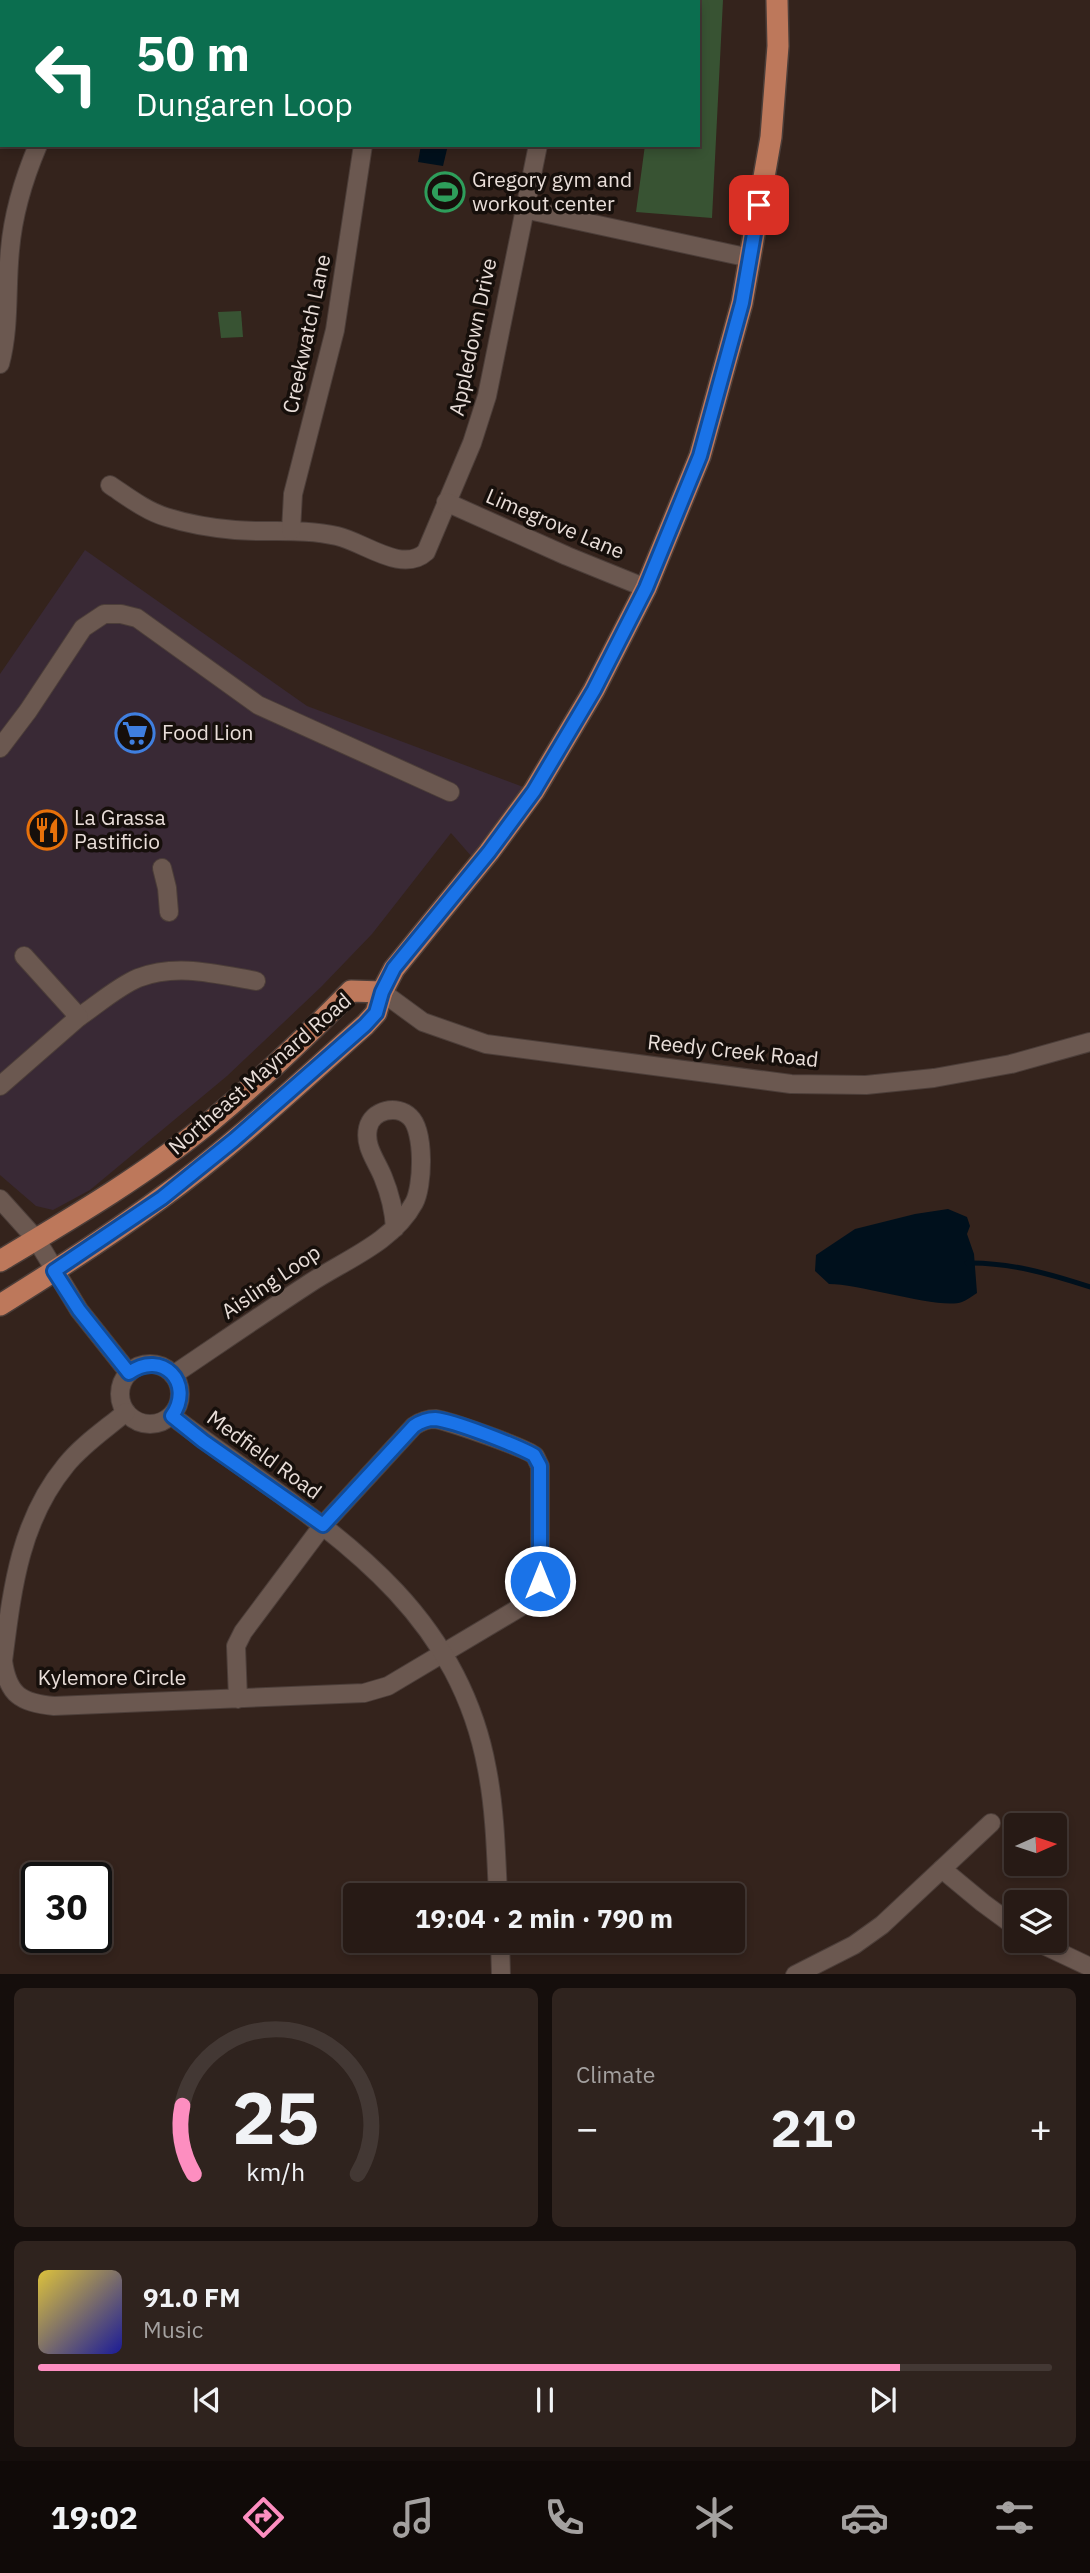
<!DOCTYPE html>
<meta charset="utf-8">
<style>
body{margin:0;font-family:"IBM Plex Sans",sans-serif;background:#2f231e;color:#f1f3f6;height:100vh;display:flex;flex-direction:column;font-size:26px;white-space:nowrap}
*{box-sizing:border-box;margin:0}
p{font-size:23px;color:#a4a1a0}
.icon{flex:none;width:38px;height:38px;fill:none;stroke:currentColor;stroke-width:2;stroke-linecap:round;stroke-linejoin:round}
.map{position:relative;height:1974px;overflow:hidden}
.sheet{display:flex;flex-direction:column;gap:14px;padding:14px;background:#150e0c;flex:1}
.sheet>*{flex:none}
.guide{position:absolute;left:0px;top:0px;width:700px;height:147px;box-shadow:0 4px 10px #0003,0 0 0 2px #433834;background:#0b6e4f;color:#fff;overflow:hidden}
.needle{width:46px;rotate:87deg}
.tools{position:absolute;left:1004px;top:1813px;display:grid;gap:14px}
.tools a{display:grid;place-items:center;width:63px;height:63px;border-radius:7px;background:#271a15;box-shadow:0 4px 10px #0003,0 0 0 2px #433834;font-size:35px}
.speed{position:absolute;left:21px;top:1862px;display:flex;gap:14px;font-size:35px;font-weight:700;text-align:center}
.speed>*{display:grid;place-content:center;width:91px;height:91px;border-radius:50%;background:#271a15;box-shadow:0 4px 10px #0003,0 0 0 2px #433834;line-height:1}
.speed .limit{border:4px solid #111;border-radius:10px;background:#fff;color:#111}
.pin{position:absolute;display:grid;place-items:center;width:60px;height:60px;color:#fff;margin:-30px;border-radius:14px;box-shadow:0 4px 10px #0006}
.me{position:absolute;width:77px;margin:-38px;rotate:0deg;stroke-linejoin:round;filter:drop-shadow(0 0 5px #0008)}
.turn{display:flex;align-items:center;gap:24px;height:147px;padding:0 21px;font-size:32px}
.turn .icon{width:91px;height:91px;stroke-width:2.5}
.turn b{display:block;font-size:49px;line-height:60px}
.big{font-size:52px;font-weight:700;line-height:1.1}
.sheet .tile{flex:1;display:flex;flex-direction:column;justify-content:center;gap:10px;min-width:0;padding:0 24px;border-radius:10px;background:#2f231e}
.sheet .dial{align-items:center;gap:0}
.dial svg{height:182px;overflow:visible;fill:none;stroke:#433834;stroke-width:7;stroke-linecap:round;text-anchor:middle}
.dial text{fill:#f1f3f6;stroke:none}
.song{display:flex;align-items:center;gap:21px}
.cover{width:84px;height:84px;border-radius:10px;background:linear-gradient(135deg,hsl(50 70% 55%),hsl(240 70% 35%))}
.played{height:7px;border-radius:4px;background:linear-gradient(90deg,#fd8ec0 85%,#433834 85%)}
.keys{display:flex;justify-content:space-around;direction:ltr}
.heat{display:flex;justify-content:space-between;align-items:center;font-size:38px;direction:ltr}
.sheet .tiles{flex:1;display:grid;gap:14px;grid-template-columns:1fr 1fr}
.tile:last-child{grid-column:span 2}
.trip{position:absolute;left:343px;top:1883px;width:402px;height:70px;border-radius:7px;background:#271a15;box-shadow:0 4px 10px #0003,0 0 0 2px #433834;font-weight:700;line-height:70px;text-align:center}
.dock{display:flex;height:112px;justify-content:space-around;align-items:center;background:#100a08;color:#a4a1a0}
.dock .icon{width:49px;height:49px}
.dock .current{color:#fd8ec0}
.dock b{font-size:32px;color:#f1f3f6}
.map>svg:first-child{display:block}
</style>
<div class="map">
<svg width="1090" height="1975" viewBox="0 0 1090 1975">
<rect width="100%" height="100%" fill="#34231c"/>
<polygon fill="#392935" points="85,550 307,706 534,791 479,865 451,833 372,934 321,987 227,1076 90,1190 53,1210 36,1206 0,1175 0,674"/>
<g fill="#385333">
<polygon points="633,0 723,0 712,218 636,212 645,145 698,145 698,2"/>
<polygon points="241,311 243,337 221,338 218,312"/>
</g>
<g fill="#00101c">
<polygon points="421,145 448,145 443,166 418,162"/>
<path d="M948 1209 967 1217 970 1226 967 1234 974 1254 977 1293C972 1296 967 1300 962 1302 940 1310 861 1284 829 1284L815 1271 816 1255 855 1229 915 1214Z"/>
</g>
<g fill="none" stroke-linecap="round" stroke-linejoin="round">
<path stroke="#00101c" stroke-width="5" d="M967 1263C1008 1262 1051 1274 1090 1287"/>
<g stroke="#4c3e39" stroke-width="20">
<g id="minor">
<polyline points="10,0 12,2"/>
<polyline points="519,0 522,2"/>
<polyline points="115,2 116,0"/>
<polyline points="405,2 405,0"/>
<polyline points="524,209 750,258"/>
<path d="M0 364C10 327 6 288 10 250 13 214 24 178 38 145"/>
<path d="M110 485C128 497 146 511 166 517 188 524 211 528 235 530 269 533 303 528 337 536 364 542 402 574 426 552L472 443 487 396 538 145"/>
<polyline points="446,502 567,556 646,588"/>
<polyline points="291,531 293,494 335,330 363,145"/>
<polyline points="0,748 28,711 83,628 104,614 121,614 137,618 258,705 450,792"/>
<polyline points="162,868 167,888 169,912"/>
<polyline points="382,992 423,1022 486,1044 791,1084 866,1085 934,1078 1011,1064 1090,1042"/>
<path d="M79 1017C97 1005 117 987 138 978 177 963 216 974 256 981"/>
<polyline points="0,1086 79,1017 24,956"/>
<polyline points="0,1199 36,1239 79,1310 129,1373"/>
<circle cx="150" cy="1394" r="30"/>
<path d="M173 1375C219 1344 264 1313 310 1283 345 1260 393 1242 414 1203 423 1187 425 1131 410 1117 397 1104 372 1110 368 1128 364 1146 376 1160 383 1177 390 1194 394 1210 395 1228"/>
<path d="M126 1412C106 1429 83 1444 66 1465 19 1522 12 1591 3 1661 8 1695 21 1703 54 1706L364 1693 388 1686 519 1608 534 1595 540 1581V1466C538 1463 537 1459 535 1456 527 1448 448 1421 435 1419 427 1419 420 1422 414 1426L323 1525 243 1632 236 1646 238 1699"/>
<path d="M172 1416C303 1516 454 1589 487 1769 495 1810 496 1853 498 1895"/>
<polyline points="942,1869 983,1903 1017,1928"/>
<polyline points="500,1941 501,1975"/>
<polyline points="1035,1941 1090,1967"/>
<polyline points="795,1975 854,1945 882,1925 991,1823"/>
</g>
</g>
<g stroke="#4c3e39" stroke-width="24">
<g id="major">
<path d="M0 1261C72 1218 145 1175 210 1122 259 1082 306 1037 351 991L382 992"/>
<path d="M0 1305C55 1271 109 1236 161 1198 233 1146 298 1084 365 1025L376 1013 382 992 394 969 489 852 534 791 594 690 646 588 700 456 742 303 771 137 778 46 777 0"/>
</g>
</g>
<use href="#minor" stroke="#6b5850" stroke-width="18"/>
<use href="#major" stroke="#bd785b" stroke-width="21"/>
</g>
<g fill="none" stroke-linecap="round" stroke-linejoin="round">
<g stroke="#114b97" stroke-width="18">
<path id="route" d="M540 1581V1466L534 1455C515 1445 455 1421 435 1419 427 1419 420 1422 414 1426L323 1525 203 1441 172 1416C195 1383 162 1349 129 1373L79 1310 54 1271 162 1198 234 1140 365 1025 376 1013 382 992 394 968 489 852 534 791 594 690 646 588 700 456 742 303 759 205"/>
</g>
<use href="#route" stroke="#1a73e8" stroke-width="12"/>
</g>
<defs>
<g id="stadium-ring" transform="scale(2.0125)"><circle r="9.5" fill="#160f0b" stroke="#2e9e5b" stroke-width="1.5"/><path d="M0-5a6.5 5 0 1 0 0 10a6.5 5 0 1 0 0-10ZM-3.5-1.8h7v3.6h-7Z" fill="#2e9e5b"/></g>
<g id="supermarket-ring" transform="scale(2.0125)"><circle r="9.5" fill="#160f0b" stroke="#3f7fe0" stroke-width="1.5"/><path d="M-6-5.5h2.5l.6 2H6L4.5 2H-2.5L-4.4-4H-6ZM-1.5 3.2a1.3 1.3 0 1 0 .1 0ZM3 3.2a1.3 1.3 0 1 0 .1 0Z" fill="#3f7fe0"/></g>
<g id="restaurant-ring" transform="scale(2.0125)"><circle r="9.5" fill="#160f0b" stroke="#e8710a" stroke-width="1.5"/><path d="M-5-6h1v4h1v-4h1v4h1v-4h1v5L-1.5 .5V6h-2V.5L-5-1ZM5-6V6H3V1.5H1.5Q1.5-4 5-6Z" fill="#e8710a"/></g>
</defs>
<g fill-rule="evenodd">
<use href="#stadium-ring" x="445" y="192"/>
<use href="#supermarket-ring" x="135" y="733"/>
<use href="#restaurant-ring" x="47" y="830"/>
</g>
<g text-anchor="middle" stroke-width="7" stroke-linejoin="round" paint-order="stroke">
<g font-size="21" fill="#e9ded9" stroke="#160f0b" text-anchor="start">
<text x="472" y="187">Gregory gym and<tspan x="472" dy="24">workout center</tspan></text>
<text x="162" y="740">Food Lion</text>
<text x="74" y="825">La Grassa<tspan x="74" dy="24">Pastificio</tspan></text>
</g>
<g font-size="21" fill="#e9ded9" stroke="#160f0b">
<text transform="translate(307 334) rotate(-78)" y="7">Creekwatch Lane</text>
<text transform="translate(473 337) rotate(-78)" y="7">Appledown Drive</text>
<text transform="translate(555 524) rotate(23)" y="7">Limegrove Lane</text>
<text transform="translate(733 1051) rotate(6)" y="7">Reedy Creek Road</text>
<text transform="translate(260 1074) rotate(-41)" y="7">Northeast Maynard Road</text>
<text transform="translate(271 1282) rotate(-34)" y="7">Aisling Loop</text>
<text transform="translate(264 1455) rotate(36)" y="7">Medfield Road</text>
<text x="112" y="1685">Kylemore Circle</text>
</g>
</g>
</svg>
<div class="tools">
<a><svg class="needle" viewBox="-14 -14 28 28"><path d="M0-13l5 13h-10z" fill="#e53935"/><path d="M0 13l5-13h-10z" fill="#a4a1a0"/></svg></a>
<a><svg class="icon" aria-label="layers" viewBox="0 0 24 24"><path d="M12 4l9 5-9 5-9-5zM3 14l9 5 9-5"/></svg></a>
</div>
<div class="speed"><div class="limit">30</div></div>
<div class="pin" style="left:759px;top:205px;background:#d93025"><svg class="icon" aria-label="arrive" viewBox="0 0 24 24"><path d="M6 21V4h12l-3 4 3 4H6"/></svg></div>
<svg class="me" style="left:540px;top:1581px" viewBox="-20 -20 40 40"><circle r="17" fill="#1a73e8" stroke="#fff" stroke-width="3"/><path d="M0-11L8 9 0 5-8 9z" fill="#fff"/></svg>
<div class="trip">19:04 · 2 min · 790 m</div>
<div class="guide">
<div class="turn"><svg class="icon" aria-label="left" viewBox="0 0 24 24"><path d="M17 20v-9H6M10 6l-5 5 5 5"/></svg><div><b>50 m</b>Dungaren Loop</div></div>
</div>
</div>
<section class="sheet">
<div class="tiles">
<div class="tile dial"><svg viewBox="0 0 100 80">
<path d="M14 69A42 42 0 1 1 86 69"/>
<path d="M14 69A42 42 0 0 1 9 39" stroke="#fd8ec0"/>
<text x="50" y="56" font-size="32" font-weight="700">25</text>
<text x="50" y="72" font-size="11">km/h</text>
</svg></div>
<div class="tile"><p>Climate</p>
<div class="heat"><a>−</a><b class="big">21°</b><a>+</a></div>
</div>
<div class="tile">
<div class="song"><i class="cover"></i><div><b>91.0 FM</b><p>Music</p></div></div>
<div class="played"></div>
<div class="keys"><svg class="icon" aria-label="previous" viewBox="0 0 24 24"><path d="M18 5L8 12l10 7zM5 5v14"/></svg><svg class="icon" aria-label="pause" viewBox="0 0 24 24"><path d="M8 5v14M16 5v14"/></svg><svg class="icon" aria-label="next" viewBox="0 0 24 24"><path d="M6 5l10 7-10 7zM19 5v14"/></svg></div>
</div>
</div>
</section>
<nav class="dock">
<b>19:02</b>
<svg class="icon current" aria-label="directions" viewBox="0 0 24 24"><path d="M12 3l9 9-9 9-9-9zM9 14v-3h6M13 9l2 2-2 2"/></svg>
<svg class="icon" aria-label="music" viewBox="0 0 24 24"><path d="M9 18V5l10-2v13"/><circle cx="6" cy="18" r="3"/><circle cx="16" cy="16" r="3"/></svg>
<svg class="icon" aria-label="phone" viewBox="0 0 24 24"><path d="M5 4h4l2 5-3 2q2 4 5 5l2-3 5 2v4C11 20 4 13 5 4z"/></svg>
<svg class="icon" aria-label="climate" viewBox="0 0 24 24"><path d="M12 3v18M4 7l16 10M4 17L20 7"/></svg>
<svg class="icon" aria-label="car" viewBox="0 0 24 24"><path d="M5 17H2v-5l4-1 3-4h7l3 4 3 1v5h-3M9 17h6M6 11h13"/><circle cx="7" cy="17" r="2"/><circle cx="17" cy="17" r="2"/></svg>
<svg class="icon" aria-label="filters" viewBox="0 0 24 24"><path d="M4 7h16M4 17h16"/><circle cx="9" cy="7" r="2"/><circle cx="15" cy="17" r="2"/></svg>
</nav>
